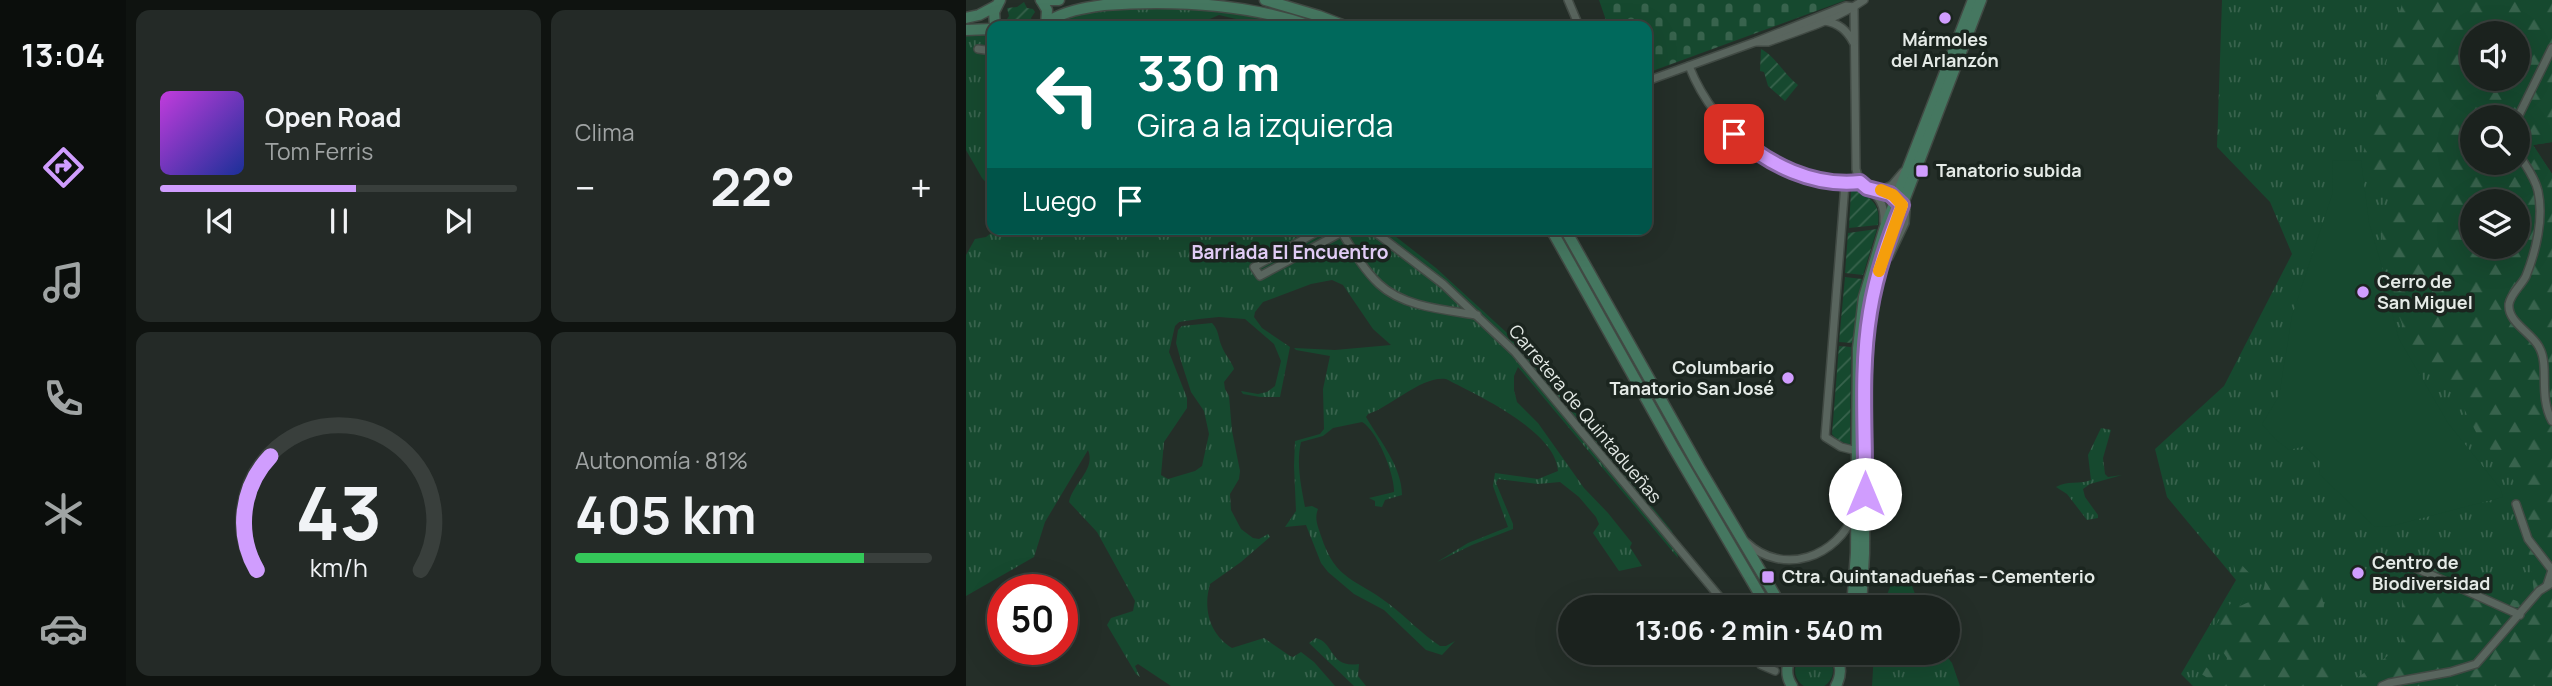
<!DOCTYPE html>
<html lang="es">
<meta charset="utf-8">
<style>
body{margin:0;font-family:Manrope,sans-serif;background:#242a27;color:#f1f3f6;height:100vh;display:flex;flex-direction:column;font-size:26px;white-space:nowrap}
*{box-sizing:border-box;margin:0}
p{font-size:23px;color:#a0a4a4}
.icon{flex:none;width:38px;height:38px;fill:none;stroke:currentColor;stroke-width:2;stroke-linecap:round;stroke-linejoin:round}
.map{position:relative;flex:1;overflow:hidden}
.drawer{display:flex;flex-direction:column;gap:10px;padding:10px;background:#0f1310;width:840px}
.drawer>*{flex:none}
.hud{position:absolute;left:21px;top:21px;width:665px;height:214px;border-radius:14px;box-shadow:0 7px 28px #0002,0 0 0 2px #393f3c;background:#00695c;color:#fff;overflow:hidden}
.fabs{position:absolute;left:1494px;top:21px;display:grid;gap:14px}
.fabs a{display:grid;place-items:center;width:70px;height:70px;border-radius:50%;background:#1b221e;box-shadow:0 7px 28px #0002,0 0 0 2px #393f3c;font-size:35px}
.speed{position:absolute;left:21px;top:574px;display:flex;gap:14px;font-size:35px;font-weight:700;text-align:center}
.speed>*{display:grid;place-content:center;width:91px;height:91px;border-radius:50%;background:#1b221e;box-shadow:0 7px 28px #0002,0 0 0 2px #393f3c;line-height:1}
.speed .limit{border:10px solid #d22;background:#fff;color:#111}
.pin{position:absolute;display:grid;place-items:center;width:60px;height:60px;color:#fff;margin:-30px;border-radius:14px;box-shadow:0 4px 10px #0006}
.me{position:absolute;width:77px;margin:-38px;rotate:0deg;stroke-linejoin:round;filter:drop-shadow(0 0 5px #0008)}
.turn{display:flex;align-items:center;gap:24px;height:147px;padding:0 35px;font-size:32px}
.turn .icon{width:91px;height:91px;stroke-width:2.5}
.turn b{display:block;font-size:49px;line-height:60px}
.then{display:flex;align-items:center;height:66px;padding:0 35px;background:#0003;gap:14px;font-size:26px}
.big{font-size:52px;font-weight:700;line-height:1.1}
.drawer .card{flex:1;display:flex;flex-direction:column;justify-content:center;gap:10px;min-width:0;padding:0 24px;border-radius:14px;background:#242a27}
.drawer .dial{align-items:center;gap:0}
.dial svg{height:182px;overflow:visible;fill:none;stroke:#393f3c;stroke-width:7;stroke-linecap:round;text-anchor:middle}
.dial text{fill:#f1f3f6;stroke:none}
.song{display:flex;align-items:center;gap:21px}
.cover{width:84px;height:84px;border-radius:10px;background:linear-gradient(135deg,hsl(290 70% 55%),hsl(230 70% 35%))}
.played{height:7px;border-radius:4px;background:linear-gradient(90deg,#d09dfe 55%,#393f3c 55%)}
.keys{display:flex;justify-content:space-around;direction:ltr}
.heat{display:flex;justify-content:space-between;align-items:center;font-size:38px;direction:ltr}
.charge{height:10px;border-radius:5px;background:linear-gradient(90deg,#34c759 81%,#393f3c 0)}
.drawer .tiles{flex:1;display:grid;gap:10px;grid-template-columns:repeat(2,1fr)}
.trip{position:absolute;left:592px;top:595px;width:402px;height:70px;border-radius:35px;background:#1b221e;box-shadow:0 7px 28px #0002,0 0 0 2px #393f3c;font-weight:700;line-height:70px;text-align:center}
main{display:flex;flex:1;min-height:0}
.menu{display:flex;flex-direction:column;width:126px;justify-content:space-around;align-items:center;background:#0b0e0c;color:#a0a4a4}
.menu .icon{width:49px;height:49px}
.menu .active{color:#d09dfe}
.menu b{font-size:32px;color:#f1f3f6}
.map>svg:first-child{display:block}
</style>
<main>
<nav class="menu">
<b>13:04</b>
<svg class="icon active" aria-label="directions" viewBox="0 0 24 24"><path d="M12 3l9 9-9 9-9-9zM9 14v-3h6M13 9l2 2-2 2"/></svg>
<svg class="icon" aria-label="music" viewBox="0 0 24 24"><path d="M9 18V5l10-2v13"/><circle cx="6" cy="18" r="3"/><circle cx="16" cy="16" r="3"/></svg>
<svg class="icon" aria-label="phone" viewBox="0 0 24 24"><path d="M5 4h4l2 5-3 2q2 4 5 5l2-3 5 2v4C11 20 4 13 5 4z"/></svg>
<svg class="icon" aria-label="climate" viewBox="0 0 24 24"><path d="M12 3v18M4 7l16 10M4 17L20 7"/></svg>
<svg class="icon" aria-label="car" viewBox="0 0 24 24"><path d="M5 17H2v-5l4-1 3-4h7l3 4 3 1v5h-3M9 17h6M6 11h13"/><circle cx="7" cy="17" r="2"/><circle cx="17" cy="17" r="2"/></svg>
</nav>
<section class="drawer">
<div class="tiles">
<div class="card">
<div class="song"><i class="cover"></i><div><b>Open Road</b><p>Tom Ferris</p></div></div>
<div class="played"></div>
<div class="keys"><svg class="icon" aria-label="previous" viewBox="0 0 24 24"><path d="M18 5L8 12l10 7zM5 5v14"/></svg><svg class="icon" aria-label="pause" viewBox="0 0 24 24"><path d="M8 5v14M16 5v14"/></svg><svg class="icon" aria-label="next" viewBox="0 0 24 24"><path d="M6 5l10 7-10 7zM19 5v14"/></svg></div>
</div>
<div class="card"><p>Clima</p>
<div class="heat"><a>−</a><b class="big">22°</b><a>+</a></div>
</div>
<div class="card dial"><svg viewBox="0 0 100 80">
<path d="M14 69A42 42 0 1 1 86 69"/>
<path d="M14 69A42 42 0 0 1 20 19" stroke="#d09dfe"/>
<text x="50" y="56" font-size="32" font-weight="700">43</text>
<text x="50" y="72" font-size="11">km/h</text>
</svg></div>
<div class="card"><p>Autonomía · 81%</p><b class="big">405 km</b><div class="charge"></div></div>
</div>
</section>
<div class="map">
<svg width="1586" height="686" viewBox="0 0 1586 686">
<defs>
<pattern id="grass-tufts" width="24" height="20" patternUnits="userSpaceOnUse" patternTransform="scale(1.75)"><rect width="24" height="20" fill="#16492f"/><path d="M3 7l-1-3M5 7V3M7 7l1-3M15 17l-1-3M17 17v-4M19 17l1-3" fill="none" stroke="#38634d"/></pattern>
<pattern id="forest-firs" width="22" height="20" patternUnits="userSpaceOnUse" patternTransform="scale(1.75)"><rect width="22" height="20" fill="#16492f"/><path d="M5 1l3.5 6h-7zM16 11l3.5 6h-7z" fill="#38634d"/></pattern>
<pattern id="cemetery-stones" width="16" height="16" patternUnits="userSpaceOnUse" patternTransform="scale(1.75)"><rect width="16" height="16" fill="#16492f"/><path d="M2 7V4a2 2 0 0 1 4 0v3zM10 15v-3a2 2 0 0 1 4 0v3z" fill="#38634d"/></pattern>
<pattern id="garden-furrows" width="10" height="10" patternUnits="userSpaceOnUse" patternTransform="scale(1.75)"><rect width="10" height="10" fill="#16492f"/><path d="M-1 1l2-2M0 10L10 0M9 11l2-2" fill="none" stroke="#38634d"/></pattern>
</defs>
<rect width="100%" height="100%" fill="#242e28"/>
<g fill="url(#grass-tufts)" fill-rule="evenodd">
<path d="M1256 0H1586V142L1567 145 1586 174V686H1227L1215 674 1270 580 1201 497 1189 449 1258 386 1326 254 1304 202 1251 147ZM1507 33H1552V79H1507ZM1507 117H1552V163H1507ZM1507 201H1552V247H1507Z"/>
<path d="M190 7 253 11 302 20 300 26 253 15 239 21 214 19 210 26H89C106 9 166 8 190 7Z"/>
<polygon points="19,35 26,39 26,189 16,178 0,150 0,36"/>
<path d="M30 229H420L470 268 552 343 706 531 712 558 552 367 548 376V390L551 402 572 423 618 488 642 513 666 543 664 547 676 566 653 571 627 533 633 524 630 517 613 497 594 482 572 484 532 479 530 483 547 524V529L506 545 471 562 502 543 542 527 527 486 529 473 572 479 592 471C590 431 511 395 480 379 457 375 424 407 402 414L400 417C414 441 436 467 436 495L419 500 416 507 409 506V501L403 498 428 492C429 475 411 430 396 422L367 428 357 436 335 442C330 463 335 486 339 507L346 506 352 509C348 519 352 526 355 536 370 582 390 578 423 604 440 617 456 634 474 646H480L489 641 476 655 460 650 418 610 388 594 362 572 355 563 340 525 319 527 330 511 328 466 329 441 354 434 358 429 357 389 364 356 330 350 328 348 369 350 425 345 407 329 377 285 366 280 345 284 297 302 289 312 288 317 296 328 324 347 314 397H294L277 394 275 391 292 394 301 392 309 386 315 361 308 344 279 319 253 317 233 319 213 322 209 326 203 352 221 398V408L198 442 195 475 202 479 229 471 236 466 243 434 238 411 225 392 215 361 210 343 212 330 216 326 246 323C253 330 252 338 256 347 259 355 265 360 268 369L258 382 259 389 263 396 266 431 274 471 273 479 264 494 265 510 275 529 287 538 293 539 302 534 304 537 275 562 244 584C237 608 243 634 266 648L298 638 324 656 327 657 335 652 348 662 369 686H205L172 664 169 666 174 677 170 674 141 625 145 618 167 611 169 601 131 532 103 502C107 483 130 470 122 450L79 522 68 557 0 596V255L9 239 20 237Z"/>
<path d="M1135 428 1145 430 1137 458 1139 474 1142 477 1156 475 1124 484 1117 489 1119 497 1132 515V518L1121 520 1101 494 1090 487C1101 480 1113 485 1125 480L1122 455Z"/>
<polygon points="935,572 941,573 954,607 916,607 927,580"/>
<path d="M350 638C368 642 364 669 393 664L392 676 400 686H388L343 643Z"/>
<circle cx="848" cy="670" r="19"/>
<polygon points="908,653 978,653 986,663 994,686 906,686"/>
</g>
<g fill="url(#forest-firs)" fill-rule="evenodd">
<path d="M1437 0H1586V142L1567 145 1586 174V686H1388L1391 678 1433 648 1436 638 1437 560C1476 563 1518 591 1557 603L1568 591 1555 501 1550 485 1542 471 1511 434 1493 399 1442 340 1431 311 1414 224 1415 217 1433 209C1427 193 1407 184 1401 166 1398 160 1399 150 1399 142ZM1507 33H1552V79H1507ZM1507 117H1552V163H1507ZM1507 201H1552V247H1507Z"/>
<path d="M1271 560 1287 577 1274 606C1288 600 1298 597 1299 581L1309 591 1347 574C1353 584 1361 607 1357 620 1355 627 1349 633 1345 640L1354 649 1359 651 1382 686H1254L1226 668 1230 660 1248 673 1254 674 1259 669 1261 658 1253 646 1250 625 1265 603 1276 576 1270 572 1267 563Z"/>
</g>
<polygon fill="url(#cemetery-stones)" points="633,0 880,0 681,73 681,26 642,26"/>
<polygon fill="#16492f" points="1395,160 1403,223 1422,287 1425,309 1433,339 1482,423 1534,488 1537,497 1422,527 1408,526 1353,474 1354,462 1339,446 1323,450 1309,439 1296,424 1313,396 1326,316 1367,192 1366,161"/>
<g fill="url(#garden-furrows)">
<polygon points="58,2 61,8 67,9 69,12 65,18 68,26 40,26 39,22 43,16 41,8 51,7"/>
<path d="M795 49C809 56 819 75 832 85L819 101 802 86 798 72 794 71Z"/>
<path d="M888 189C905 198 915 204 912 225L883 228 885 191Z"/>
<polygon points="911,229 897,275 879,273 882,233"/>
<polygon points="879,277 896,279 886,343 873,342"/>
<polygon points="873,346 885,347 884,445 871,440 866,434"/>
</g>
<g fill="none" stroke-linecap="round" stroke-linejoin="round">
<g stroke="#414a44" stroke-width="10">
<g id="minor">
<polyline points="602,0 613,26"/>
<path d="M888 7 890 169C895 195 920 188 918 222"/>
<path d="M859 21C872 23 881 30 887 42"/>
<path d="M790 42H802C835 30 869 20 898 0"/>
<polyline points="12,49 26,51"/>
<path d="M723 66C750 134 818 190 894 182"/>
<polyline points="681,81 789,42 880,6 888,7"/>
<polyline points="1552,117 1586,48"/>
<path d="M1552 153C1559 165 1569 177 1572 191 1578 218 1570 251 1560 276 1555 286 1545 293 1543 304 1541 322 1566 333 1573 347 1584 366 1572 395 1586 421"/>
<polyline points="879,184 859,437 875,447 891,451"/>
<polyline points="905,188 924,194 940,210 939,223 923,257"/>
<polyline points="915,190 926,185 937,172"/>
<polyline points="356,229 288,267 294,276 376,232"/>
<polyline points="405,229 477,284 549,352 762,607"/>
<path d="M375 231C386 249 397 269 413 284 437 307 480 310 511 315"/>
<polyline points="1550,504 1562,539 1586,570 1581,585"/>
<path d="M780 542C817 577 872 557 889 512"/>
<polyline points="1432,560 1554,615"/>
<polyline points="789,653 795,665 809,671"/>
<polyline points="1416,686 1423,683 1484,672 1510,664 1573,591 1586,583"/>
</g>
</g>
<g stroke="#414a44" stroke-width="13">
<g id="secondary">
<polyline points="75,0 81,10 80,26"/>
<polyline points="75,0 93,0"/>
<polyline points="299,0 353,16 379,26"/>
<polyline points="0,18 13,15 30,6"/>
<path d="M81 22C99 11 117 8 138 5 208 0 278 3 345 26"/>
<polyline points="29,26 28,12 34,0"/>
<polyline points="0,30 26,29"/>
<polyline points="585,229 707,447 801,607"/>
<polyline points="599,229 733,467 816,607"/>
<polyline points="886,607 890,553 892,348 898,297 919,227 1007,0"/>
<polyline points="895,607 898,554 899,364 906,302 928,227 1015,0"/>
<path d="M867 653C876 664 876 674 870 686"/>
<path d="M826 686C819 675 820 663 828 653"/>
</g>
</g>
<use href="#minor" stroke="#59655e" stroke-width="7"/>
<use href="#secondary" stroke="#457760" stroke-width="10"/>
</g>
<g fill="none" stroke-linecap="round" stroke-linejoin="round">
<g stroke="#8766a5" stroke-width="18">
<path id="route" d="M768 134C803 165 847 187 894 182L901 188 924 194 936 205C922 239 910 275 904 312 894 372 900 433 899 494"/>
</g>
<use href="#route" stroke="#d09dfe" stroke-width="12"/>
<polyline stroke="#f59e0b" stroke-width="12" points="913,271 936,205 927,195 915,190"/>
</g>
<g fill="#d09dfe" stroke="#1b251f" stroke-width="2.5">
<circle cx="979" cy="18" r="7"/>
<rect x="949" y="164" width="14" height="14" rx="3.5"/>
<circle cx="1397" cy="292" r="7"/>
<circle cx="822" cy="378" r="7"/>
<circle cx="1392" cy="573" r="7"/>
<rect x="795" y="570" width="14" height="14" rx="3.5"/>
</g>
<g text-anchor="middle" stroke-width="7" stroke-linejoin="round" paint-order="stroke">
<g font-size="18" font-weight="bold" fill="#e4eae6" stroke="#1b251f" text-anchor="start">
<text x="979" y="46" text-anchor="middle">Mármoles<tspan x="979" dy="21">del Arlanzón</tspan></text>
<text x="970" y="177">Tanatorio subida</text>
<text x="1411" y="288">Cerro de<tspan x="1411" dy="21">San Miguel</tspan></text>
<text x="808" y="374" text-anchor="end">Columbario<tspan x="808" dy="21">Tanatorio San José</tspan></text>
<text x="1406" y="569">Centro de<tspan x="1406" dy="21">Biodiversidad</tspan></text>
<text x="816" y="583">Ctra. Quintanadueñas – Cementerio</text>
</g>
<g font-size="18" fill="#e4eae6" stroke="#1b251f">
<text transform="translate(619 414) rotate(50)" y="6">Carretera de Quintadueñas</text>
</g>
<g font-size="19" font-weight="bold" fill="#e7d2fc" stroke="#1b251f">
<text x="324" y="259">Barriada El Encuentro</text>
</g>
</g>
</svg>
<div class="fabs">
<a><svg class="icon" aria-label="sound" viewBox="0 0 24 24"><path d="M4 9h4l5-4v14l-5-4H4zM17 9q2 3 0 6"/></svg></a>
<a><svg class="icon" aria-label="search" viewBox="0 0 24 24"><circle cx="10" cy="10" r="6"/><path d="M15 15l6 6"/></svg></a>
<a><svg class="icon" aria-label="layers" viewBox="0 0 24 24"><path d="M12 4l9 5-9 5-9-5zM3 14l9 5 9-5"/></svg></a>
</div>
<div class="speed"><div class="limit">50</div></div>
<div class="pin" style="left:768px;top:134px;background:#d93025"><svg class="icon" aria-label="arrive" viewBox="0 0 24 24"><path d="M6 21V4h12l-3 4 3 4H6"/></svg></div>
<svg class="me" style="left:899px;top:494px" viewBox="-20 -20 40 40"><circle r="19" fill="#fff"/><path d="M0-13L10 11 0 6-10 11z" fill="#d09dfe"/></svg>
<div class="trip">13:06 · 2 min · 540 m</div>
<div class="hud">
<div class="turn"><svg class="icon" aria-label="left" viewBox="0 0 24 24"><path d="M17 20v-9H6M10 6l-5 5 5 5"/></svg><div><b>330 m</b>Gira a la izquierda</div></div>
<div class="then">Luego<svg class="icon" aria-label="arrive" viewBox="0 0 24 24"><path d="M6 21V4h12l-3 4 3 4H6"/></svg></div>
</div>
</div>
</main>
